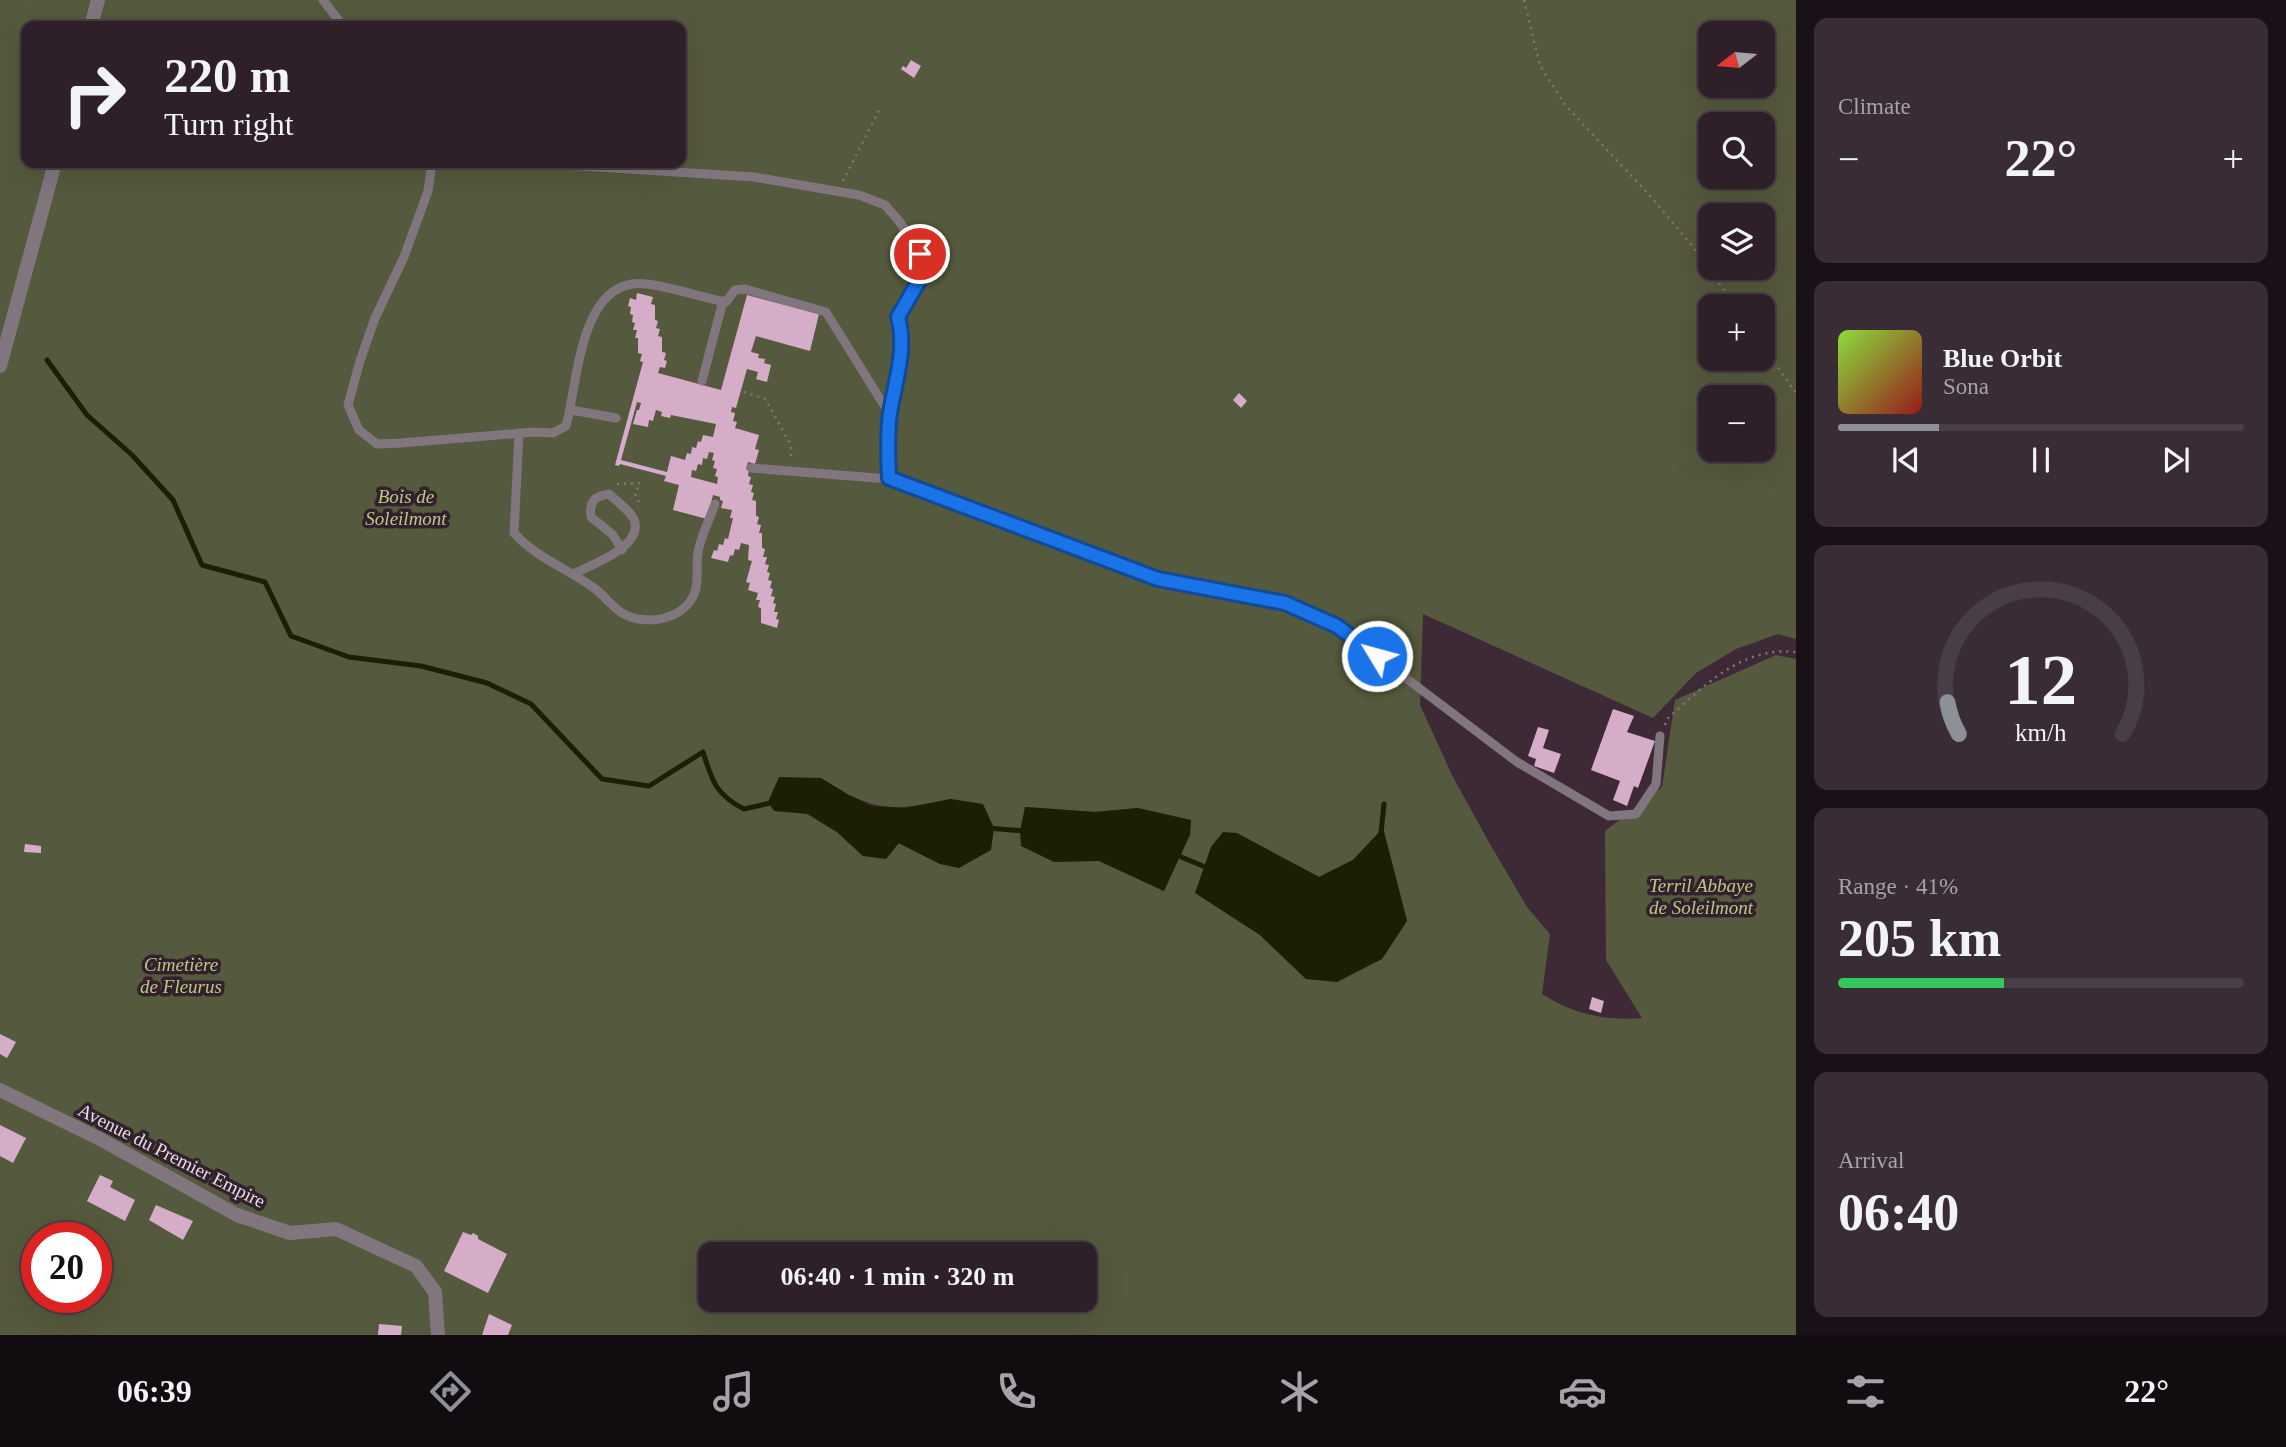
<!DOCTYPE html>
<meta charset="utf-8">
<style>
body{margin:0;font-family:Georgia,serif;background:#3a2c35;color:#f1f3f6;height:100vh;display:flex;flex-direction:column;font-size:26px;white-space:nowrap}
*{box-sizing:border-box;margin:0}
p{font-size:23px;color:#a7a2a8}
.icon{flex:none;width:38px;height:38px;fill:none;stroke:currentColor;stroke-width:2;stroke-linecap:round;stroke-linejoin:round}
.map{position:relative;flex:1;overflow:hidden}
.drawer{display:flex;flex-direction:column;gap:18px;padding:18px;background:#191117;width:490px}
.drawer>*{flex:none}
.guide{position:absolute;left:21px;top:21px;width:665px;height:147px;border-radius:14px;box-shadow:0 7px 28px #0002,0 0 0 2px #493d46;background:#2e1f29;color:#f1f3f6;overflow:hidden}
.needle{width:46px;rotate:254deg}
.buttons{position:absolute;left:1698px;top:21px;display:grid;gap:14px}
.buttons a{display:grid;place-items:center;width:77px;height:77px;border-radius:14px;background:#2e1f29;box-shadow:0 7px 28px #0002,0 0 0 2px #493d46;font-size:35px}
.speed{position:absolute;left:21px;top:1222px;display:flex;gap:14px;font-size:35px;font-weight:700;text-align:center}
.speed>*{display:grid;place-content:center;width:91px;height:91px;border-radius:50%;background:#2e1f29;box-shadow:0 7px 28px #0002,0 0 0 2px #493d46;line-height:1}
.speed .limit{border:10px solid #d22;background:#fff;color:#111}
.pin{position:absolute;display:grid;place-items:center;width:60px;height:60px;color:#fff;margin:-30px;border:4px solid #fff;border-radius:50%;box-shadow:0 2px 7px #0007}
.me{position:absolute;width:77px;margin:-38px;rotate:307deg;stroke-linejoin:round;filter:drop-shadow(0 0 5px #0008)}
.turn{display:flex;align-items:center;gap:24px;height:147px;padding:0 28px;font-size:32px}
.turn .icon{width:91px;height:91px;stroke-width:2.5}
.turn b{display:block;font-size:49px;line-height:60px}
.big{font-size:52px;font-weight:700;line-height:1.1}
.drawer .card{flex:1;display:flex;flex-direction:column;justify-content:center;gap:10px;min-width:0;padding:0 24px;border-radius:14px;background:#3a2c35}
.drawer .dial{align-items:center;gap:0}
.dial svg{height:182px;overflow:visible;fill:none;stroke:#493d46;stroke-width:7;stroke-linecap:round;text-anchor:middle}
.dial text{fill:#f1f3f6;stroke:none}
.song{display:flex;align-items:center;gap:21px}
.cover{width:84px;height:84px;border-radius:10px;background:linear-gradient(135deg,hsl(90 70% 55%),hsl(0 70% 35%))}
.played{height:7px;border-radius:4px;background:linear-gradient(90deg,#8c9099 25%,#493d46 25%)}
.keys{display:flex;justify-content:space-around;direction:ltr}
.heat{display:flex;justify-content:space-between;align-items:center;font-size:38px;direction:ltr}
.charge{height:10px;border-radius:5px;background:linear-gradient(90deg,#34c759 41%,#493d46 0)}
.trip{position:absolute;left:698px;top:1242px;width:399px;height:70px;border-radius:14px;background:#2e1f29;box-shadow:0 7px 28px #0002,0 0 0 2px #493d46;font-weight:700;line-height:70px;text-align:center}
.tabs{display:flex;height:112px;justify-content:space-around;align-items:center;background:#120c10;color:#a7a2a8}
.tabs .icon{width:49px;height:49px}
.tabs .current{color:#8c9099}
.tabs b{font-size:32px;color:#f1f3f6}
main{display:flex;flex:1;min-height:0}
.map>svg:first-child{display:block}
</style>
<main>
<div class="map">
<svg width="1796" height="1335" viewBox="0 0 1796 1335">
<rect width="100%" height="100%" fill="#3e2937"/>
<path fill="#55593d" fill-rule="evenodd" d="M0 0H1796V639L1778 634 1736 649 1696 673 1653 718 1423 614 1420 705 1453 777 1490 844 1527 907 1550 934 1542 994C1573 1014 1605 1021 1642 1018L1606 960 1605 831 1662 787 1675 700 1776 655 1796 659V1335H0ZM26 26H681V163H26ZM1710 33H1762V86H1710ZM1710 124H1762V177H1710ZM1710 215H1762V268H1710ZM1710 306H1762V359H1710ZM1710 397H1762V450H1710ZM849 795C889 814 910 807 951 799L940 864 898 843 863 856 837 832 807 814ZM1025 807 1095 812 1138 808 1164 891 1099 861ZM1383 828 1407 921 1306 979 1260 935 1237 834 1319 877 1353 860ZM37 1237H96V1297H37ZM710 1255H1085V1300H710Z"/>
<g fill="#1c1f03">
<polygon points="779,777 821,778 849,795 872,806 905,808 951,799 983,804 994,828 991,850 959,868 940,864 899,843 886,859 863,856 837,832 808,814 774,811 768,802"/>
<polygon points="1025,807 1095,812 1138,808 1191,820 1190,835 1164,891 1099,861 1054,862 1021,846 1020,831"/>
<polygon points="1383,828 1407,921 1382,959 1337,982 1306,979 1260,935 1195,893 1211,847 1223,832 1237,833 1319,877 1353,860"/>
</g>
<g fill="none" stroke-linecap="round" stroke-linejoin="round">
<g stroke="#1c1f03" stroke-width="5">
<path d="M47 360 87 415 132 455 173 500 202 565 265 582 291 636 349 657 421 666 487 683 531 704 602 779 649 786 703 752C712 781 716 795 744 809L775 802"/>
<polyline points="987,828 1026,831"/>
<polyline points="1381,833 1384,804"/>
<polyline points="1174,854 1210,869"/>
</g>
</g>
<g fill="#d6adc9" fill-rule="evenodd">
<polygon points="911,60 921,66 914,78 901,69 903,66 906,68"/>
<path d="M637 293 653 297 651 304 655 305V320L658 321 656 328 660 329 658 336 662 337V352L666 353 664 360 667 361 665 368 660 367 658 373 721 390 747 295 819 314 810 351 756 336 751 352 759 354 758 358 765 359 764 363 771 365 767 382 756 379 758 372 747 369 736 408 732 407 731 412 735 413 733 421 737 422 735 428 759 435 755 449 759 450 755 464 748 462 746 469H749L748 476 751 477 749 484 753 485 751 492 754 493 752 500 756 501V516L759 517 757 524 761 525 759 533H762V548L765 549 763 557H767L765 564 769 565 767 572 770 573 768 580 772 581 770 588 773 589 771 596 775 597 773 603 776 604 774 612H778L776 619 779 620 777 628 761 623V608L758 607 760 600H756L758 593 748 590 750 583 746 582 752 561 748 560 749 545 741 543 739 550 735 549 733 556 730 555 728 562 711 558 714 550 717 551 719 544 723 545 725 538 728 539 733 518H730L732 510 721 508 723 501 720 500V497L713 495 707 519 673 510 679 485 664 481 666 476 620 464 619 466 615 465 643 362 640 361 642 354 638 353V338H635L637 330H633L635 323 632 322 633 315 630 314 631 307 628 306 630 298 636 300ZM637 402 641 403 639 410H637L633 424 648 427 649 420 653 421 656 410 662 412 661 416 670 418 671 415 716 424 713 437 703 435 701 442 698 441 696 448 692 447 691 454 687 453 685 460 671 456 667 472 621 460ZM709 452 714 453 712 460 715 461 713 468 717 469 715 476 718 477 717 484 691 477 692 470 696 471 698 464 702 465 703 458 707 459Z"/>
<polygon points="1239,393 1247,401 1241,408 1233,400"/>
<polygon points="1613,709 1634,716 1627,732 1655,741 1638,788 1634,786 1627,806 1613,800 1620,781 1591,770"/>
<polygon points="1538,727 1549,730 1543,748 1561,754 1554,773 1534,766 1536,759 1528,756"/>
<polygon points="25,844 41,846 41,853 24,852"/>
<polygon points="1592,997 1604,1001 1601,1013 1589,1009"/>
<polygon points="0,1034 16,1042 7,1058 0,1054"/>
<polygon points="0,1125 26,1138 13,1163 0,1156"/>
<polygon points="100,1175 113,1181 110,1187 135,1200 125,1221 87,1201"/>
<polygon points="156,1205 193,1221 183,1240 149,1220"/>
<polygon points="463,1232 471,1235 473,1233 478,1236 478,1239 507,1254 488,1293 444,1271"/>
<polygon points="489,1314 512,1325 508,1335 482,1335"/>
<polygon points="379,1324 402,1326 401,1335 378,1335"/>
</g>
<g fill="none" stroke-linecap="round" stroke-linejoin="round">
<g stroke="#85737f" stroke-width="2.5" stroke-dasharray="2 5" stroke-linecap="butt">
<polyline points="1524,0 1540,66 1566,106 1652,198 1698,253 1735,306"/>
<polyline points="843,181 879,110"/>
<polyline points="1762,345 1796,393"/>
<polyline points="744,392 765,399 791,445 791,461"/>
<polyline points="617,484 640,483 635,494 640,504"/>
<path d="M1665 725 1667 719C1704 686 1742 646 1796 652"/>
</g>
<g stroke="#81767d" stroke-width="9">
<polyline points="323,0 343,26"/>
<path d="M432 163 428 191 404 257 375 318 360 361 348 405 359 430 377 444 401 443 534 432 553 433 566 426C578 384 579 276 646 284 673 287 700 297 726 302L735 290 745 289 826 312 890 415 889 479"/>
<path d="M535 163 754 177 859 195 885 205 899 221 920 254V279L898 317C907 349 897 383 890 415"/>
<polyline points="702,381 723,301"/>
<polyline points="571,410 616,418"/>
<path d="M519 433 514 533C535 557 568 569 594 588 604 595 611 606 622 613 645 627 685 620 695 592 700 577 694 559 700 544 704 530 710 518 715 504"/>
<polyline points="751,468 889,479 1158,579 1285,603 1337,626 1517,762 1609,816 1636,814 1656,784 1660,736"/>
<path d="M573 574C591 565 640 548 635 523 634 513 616 501 609 494 594 496 589 502 591 517L613 535 622 550"/>
</g>
<g stroke="#81767d" stroke-width="14">
<polyline points="91,26 98,0"/>
<polyline points="0,366 55,163"/>
<polyline points="0,1090 100,1139 237,1215 290,1233 336,1229 416,1266 435,1292 438,1335"/>
</g>
</g>
<g fill="none" stroke-linecap="round" stroke-linejoin="round">
<g stroke="#114b97" stroke-width="18">
<path id="route" d="M920 254V279L898 317C907 350 895 381 890 413 887 434 888 458 889 478L1158 579 1285 603 1337 626 1377 656"/>
</g>
<use href="#route" stroke="#1a73e8" stroke-width="12"/>
</g>
<g text-anchor="middle" stroke-width="7" stroke-linejoin="round" paint-order="stroke">
<g font-size="19" font-style="italic" fill="#bec884" stroke="#33202d">
<text x="406" y="503">Bois de<tspan x="406" dy="22">Soleilmont</tspan></text>
<text x="1701" y="892">Terril Abbaye<tspan x="1701" dy="22">de Soleilmont</tspan></text>
<text x="181" y="971">Cimetière<tspan x="181" dy="22">de Fleurus</tspan></text>
</g>
<g font-size="19" fill="#eadde5" stroke="#33202d">
<text transform="translate(172 1155) rotate(27)" y="7">Avenue du Premier Empire</text>
</g>
</g>
</svg>
<div class="buttons">
<a><svg class="needle" viewBox="-14 -14 28 28"><path d="M0-13l5 13h-10z" fill="#e53935"/><path d="M0 13l5-13h-10z" fill="#a7a2a8"/></svg></a>
<a><svg class="icon" aria-label="search" viewBox="0 0 24 24"><circle cx="10" cy="10" r="6"/><path d="M15 15l6 6"/></svg></a>
<a><svg class="icon" aria-label="layers" viewBox="0 0 24 24"><path d="M12 4l9 5-9 5-9-5zM3 14l9 5 9-5"/></svg></a>
<a>+</a>
<a>−</a>
</div>
<div class="speed"><div class="limit">20</div></div>
<div class="pin" style="left:920px;top:254px;background:#d93025"><svg class="icon" aria-label="arrive" viewBox="0 0 24 24"><path d="M6 21V4h12l-3 4 3 4H6"/></svg></div>
<svg class="me" style="left:1377px;top:656px" viewBox="-20 -20 40 40"><circle r="17" fill="#1a73e8" stroke="#fff" stroke-width="3"/><path d="M0-11L8 9 0 5-8 9z" fill="#fff"/></svg>
<div class="trip">06:40 · 1 min · 320 m</div>
<div class="guide">
<div class="turn"><svg class="icon" aria-label="right" viewBox="0 0 24 24"><path d="M7 20v-9h11M14 6l5 5-5 5"/></svg><div><b>220 m</b>Turn right</div></div>
</div>
</div>
<section class="drawer">
<div class="card"><p>Climate</p>
<div class="heat"><a>−</a><b class="big">22°</b><a>+</a></div>
</div>
<div class="card">
<div class="song"><i class="cover"></i><div><b>Blue Orbit</b><p>Sona</p></div></div>
<div class="played"></div>
<div class="keys"><svg class="icon" aria-label="previous" viewBox="0 0 24 24"><path d="M18 5L8 12l10 7zM5 5v14"/></svg><svg class="icon" aria-label="pause" viewBox="0 0 24 24"><path d="M8 5v14M16 5v14"/></svg><svg class="icon" aria-label="next" viewBox="0 0 24 24"><path d="M6 5l10 7-10 7zM19 5v14"/></svg></div>
</div>
<div class="card dial"><svg viewBox="0 0 100 80">
<path d="M14 69A42 42 0 1 1 86 69"/>
<path d="M14 69A42 42 0 0 1 9 55" stroke="#8c9099"/>
<text x="50" y="56" font-size="32" font-weight="700">12</text>
<text x="50" y="72" font-size="11">km/h</text>
</svg></div>
<div class="card"><p>Range · 41%</p><b class="big">205 km</b><div class="charge"></div></div>
<div class="card"><p>Arrival</p><b class="big">06:40</b></div>
</section>
</main>
<nav class="tabs">
<b>06:39</b>
<svg class="icon current" aria-label="directions" viewBox="0 0 24 24"><path d="M12 3l9 9-9 9-9-9zM9 14v-3h6M13 9l2 2-2 2"/></svg>
<svg class="icon" aria-label="music" viewBox="0 0 24 24"><path d="M9 18V5l10-2v13"/><circle cx="6" cy="18" r="3"/><circle cx="16" cy="16" r="3"/></svg>
<svg class="icon" aria-label="phone" viewBox="0 0 24 24"><path d="M5 4h4l2 5-3 2q2 4 5 5l2-3 5 2v4C11 20 4 13 5 4z"/></svg>
<svg class="icon" aria-label="climate" viewBox="0 0 24 24"><path d="M12 3v18M4 7l16 10M4 17L20 7"/></svg>
<svg class="icon" aria-label="car" viewBox="0 0 24 24"><path d="M5 17H2v-5l4-1 3-4h7l3 4 3 1v5h-3M9 17h6M6 11h13"/><circle cx="7" cy="17" r="2"/><circle cx="17" cy="17" r="2"/></svg>
<svg class="icon" aria-label="filters" viewBox="0 0 24 24"><path d="M4 7h16M4 17h16"/><circle cx="9" cy="7" r="2"/><circle cx="15" cy="17" r="2"/></svg>
<b>22°</b>
</nav>
